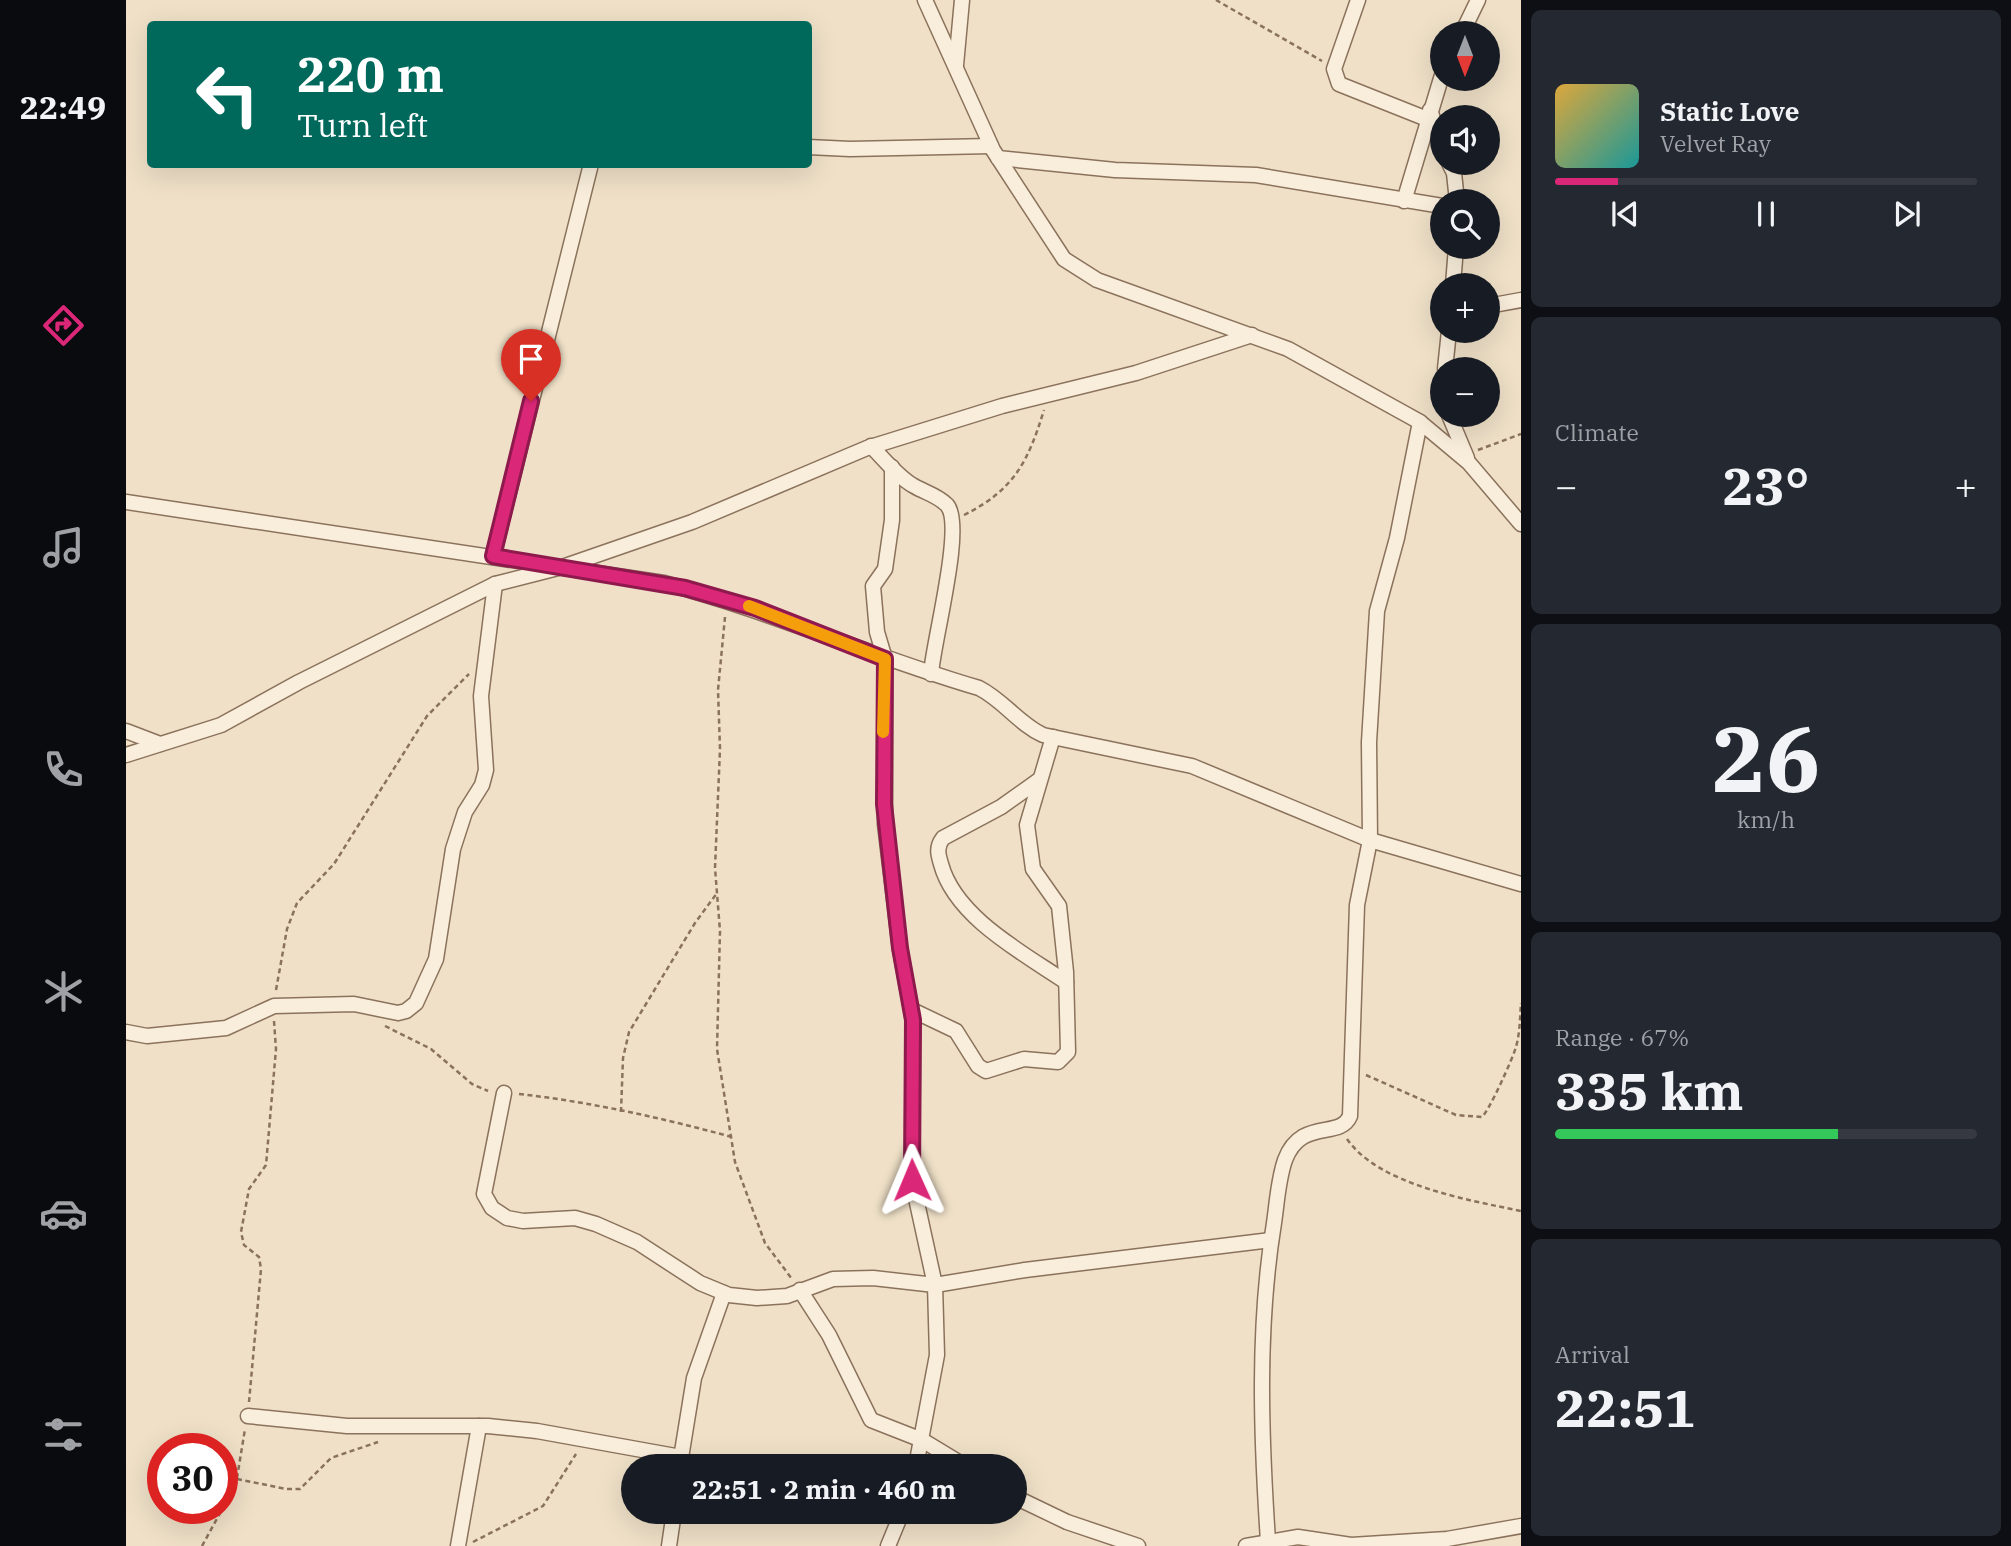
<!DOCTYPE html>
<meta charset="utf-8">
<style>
body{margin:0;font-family:"IBM Plex Serif",serif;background:#242831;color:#f1f3f6;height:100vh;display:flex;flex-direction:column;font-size:26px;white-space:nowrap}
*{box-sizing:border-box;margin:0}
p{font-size:23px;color:#9ea1a6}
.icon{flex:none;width:38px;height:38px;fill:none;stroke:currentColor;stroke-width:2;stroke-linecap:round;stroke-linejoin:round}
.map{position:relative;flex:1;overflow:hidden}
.panel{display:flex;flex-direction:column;gap:10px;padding:10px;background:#0d0f14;width:490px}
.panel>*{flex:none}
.banner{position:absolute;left:21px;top:21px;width:665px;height:147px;border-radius:7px;box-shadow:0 7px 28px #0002;background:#00695c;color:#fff;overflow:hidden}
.needle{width:46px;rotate:180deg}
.fabs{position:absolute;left:1304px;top:21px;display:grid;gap:14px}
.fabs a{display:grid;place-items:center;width:70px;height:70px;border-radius:50%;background:#171b24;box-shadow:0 7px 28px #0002;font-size:35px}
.speed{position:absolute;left:21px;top:1433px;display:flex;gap:14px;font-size:35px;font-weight:700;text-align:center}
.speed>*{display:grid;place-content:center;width:91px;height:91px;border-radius:50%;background:#171b24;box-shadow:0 7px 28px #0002;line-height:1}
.speed .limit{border:10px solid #d22;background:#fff;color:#111}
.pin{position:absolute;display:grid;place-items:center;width:60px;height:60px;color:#fff;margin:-72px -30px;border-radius:50% 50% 50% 0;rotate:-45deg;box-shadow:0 0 7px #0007}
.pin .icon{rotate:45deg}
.me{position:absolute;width:77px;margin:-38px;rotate:359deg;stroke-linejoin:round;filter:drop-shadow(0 0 5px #0008)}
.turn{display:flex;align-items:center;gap:24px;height:147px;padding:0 35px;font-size:32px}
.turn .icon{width:91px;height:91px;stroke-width:2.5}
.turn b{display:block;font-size:49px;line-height:60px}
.big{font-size:52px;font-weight:700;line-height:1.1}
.panel .widget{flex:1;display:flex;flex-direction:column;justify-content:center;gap:10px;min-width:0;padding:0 24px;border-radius:10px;background:#242831}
.panel .dial{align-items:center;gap:0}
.dial b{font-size:91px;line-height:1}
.song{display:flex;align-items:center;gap:21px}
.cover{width:84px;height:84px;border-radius:10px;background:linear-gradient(135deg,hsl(40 70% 55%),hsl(180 70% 35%))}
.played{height:7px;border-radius:4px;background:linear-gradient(90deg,#db2777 15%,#363941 15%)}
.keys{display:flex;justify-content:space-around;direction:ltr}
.heat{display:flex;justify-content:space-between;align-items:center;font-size:38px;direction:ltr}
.charge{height:10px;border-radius:5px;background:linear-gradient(90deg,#34c759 67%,#363941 0)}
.trip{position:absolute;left:495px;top:1454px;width:406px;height:70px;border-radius:35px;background:#171b24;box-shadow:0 7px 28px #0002;font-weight:700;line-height:70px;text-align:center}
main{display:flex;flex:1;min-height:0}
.dock{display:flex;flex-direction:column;width:126px;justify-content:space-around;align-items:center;background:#090b0e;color:#9ea1a6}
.dock .icon{width:49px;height:49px}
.dock .on{color:#db2777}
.dock b{font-size:32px;color:#f1f3f6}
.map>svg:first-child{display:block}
</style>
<main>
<nav class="dock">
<b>22:49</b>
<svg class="icon on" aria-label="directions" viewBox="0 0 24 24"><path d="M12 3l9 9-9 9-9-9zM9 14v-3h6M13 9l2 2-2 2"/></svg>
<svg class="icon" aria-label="music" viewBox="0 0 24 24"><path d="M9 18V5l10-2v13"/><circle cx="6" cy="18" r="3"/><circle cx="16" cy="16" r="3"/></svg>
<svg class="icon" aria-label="phone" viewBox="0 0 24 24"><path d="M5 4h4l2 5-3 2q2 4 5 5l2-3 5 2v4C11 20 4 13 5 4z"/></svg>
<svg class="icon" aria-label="climate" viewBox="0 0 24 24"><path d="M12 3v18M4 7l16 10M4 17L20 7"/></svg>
<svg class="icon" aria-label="car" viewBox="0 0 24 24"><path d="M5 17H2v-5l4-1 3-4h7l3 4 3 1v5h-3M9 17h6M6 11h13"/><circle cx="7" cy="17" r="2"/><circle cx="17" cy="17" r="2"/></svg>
<svg class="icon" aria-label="filters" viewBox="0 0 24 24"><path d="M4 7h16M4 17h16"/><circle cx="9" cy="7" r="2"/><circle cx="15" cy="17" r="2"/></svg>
</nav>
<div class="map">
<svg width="1395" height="1546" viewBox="0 0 1395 1546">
<rect width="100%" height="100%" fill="#efe0c7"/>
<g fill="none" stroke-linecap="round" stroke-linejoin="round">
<g stroke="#8b725c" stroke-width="17">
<g id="street">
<polyline points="799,0 867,150 938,259 971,280 1162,349 1294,422 1343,463 1395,524"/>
<polyline points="1232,0 1208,69 1213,84 1301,119"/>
<polyline points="1336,33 1352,0"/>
<polyline points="830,65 836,0"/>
<polyline points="1304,110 1316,144"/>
<polyline points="682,147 724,149 865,146"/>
<polyline points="872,158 989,170 1130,175 1316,206"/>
<polyline points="1323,163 1328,173 1331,201"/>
<polyline points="1278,201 1316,75"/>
<polyline points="1327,285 1330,247"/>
<polyline points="1362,306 1395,300"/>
<polyline points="1319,369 1323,331"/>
<polyline points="1323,415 1341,458"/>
<path d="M745 446C758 459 772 477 788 486 800 493 811 495 821 505 839 525 807 642 805 674"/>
<polyline points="766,467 766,520 759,569 747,586 751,632 759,659 759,824 774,949 787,1020 786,1180 809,1285 811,1355 790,1466"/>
<path d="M0 502 538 583C645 611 746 657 853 688 877 700 893 724 917 735L1066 766 1244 840 1395 884"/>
<polyline points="367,556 465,164"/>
<polyline points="0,731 34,744"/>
<polyline points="0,755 95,725 173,682 369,584 436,567 566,522 741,448 876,406 1010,373 1126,335"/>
<path d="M913 780 875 807 817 838C810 847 812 854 815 864 829 917 897 953 940 982"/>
<polyline points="786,1010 830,1031 852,1066 860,1071 898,1059 932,1062 942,1052 940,972 933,906 907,869 901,825 927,737"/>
<polyline points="0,1032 21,1036 100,1028 148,1006 228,1004 272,1013 280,1011 290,1003 310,959 327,849 339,812 356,785 360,770 355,696 369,584"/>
<polyline points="378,1093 358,1194 366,1208 381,1218 397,1221 449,1218 470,1224 511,1242 574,1283 603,1295 631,1298 661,1296 707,1279 747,1278 809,1285 899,1270 1145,1240"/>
<polyline points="674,1290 703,1335 745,1420 796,1440 839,1466"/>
<polyline points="122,1416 221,1426 362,1426 411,1431 555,1457"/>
<polyline points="554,1464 568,1378 598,1293"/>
<polyline points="889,1497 941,1522 1012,1546"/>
<path d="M1142 1541C1135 1436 1131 1328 1148 1223 1151 1203 1152 1180 1159 1160 1175 1117 1214 1140 1224 1116L1231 905 1244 840 1243 742 1251 611 1271 538 1294 422"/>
<polyline points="332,1546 353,1426"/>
<polyline points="543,1546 548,1512"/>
<polyline points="762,1546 776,1512"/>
<polyline points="1120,1546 1172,1537 1225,1545 1321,1539 1395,1526"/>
</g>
</g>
<g stroke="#8b725c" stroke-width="2.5" stroke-dasharray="5 3.5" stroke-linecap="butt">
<polyline points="1090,0 1196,61"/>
<polyline points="1352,450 1395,434"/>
<path d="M838 515C888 490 902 462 918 410"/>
<polyline points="599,617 592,690 594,749 589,868 594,931 591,1049 609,1162 639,1243 666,1279"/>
<polyline points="150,990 161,929 171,903 208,864 301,716 343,674"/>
<polyline points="259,1026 305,1049 346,1084 362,1091"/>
<path d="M1240 1075 1330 1115 1356 1117C1363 1111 1387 1058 1390 1047 1394 1033 1394 1017 1395 1003"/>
<path d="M393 1094C465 1102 536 1118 606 1137"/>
<polyline points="495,1112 497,1058 503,1032 569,923 591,893"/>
<path d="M1221 1139C1253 1185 1342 1200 1395 1211"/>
<polyline points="123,1402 135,1269 133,1257 118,1245 115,1232 123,1189 140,1165 150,1049 148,1021"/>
<polyline points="111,1479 160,1489 174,1489 205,1458 252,1442"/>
<polyline points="347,1542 417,1506 450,1454"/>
<polyline points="76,1546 110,1484 119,1429"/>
</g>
<use href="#street" stroke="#f9eedb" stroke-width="14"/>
</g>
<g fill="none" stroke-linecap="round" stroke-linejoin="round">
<g stroke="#8e194d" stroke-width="18">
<polyline id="route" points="405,401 367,556 559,588 629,608 759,659 758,804 774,948 787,1020 786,1180"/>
</g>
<use href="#route" stroke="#db2777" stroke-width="12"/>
<polyline stroke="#f59e0b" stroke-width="12" points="623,606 759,659 757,732"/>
</g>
</svg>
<div class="fabs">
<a><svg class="needle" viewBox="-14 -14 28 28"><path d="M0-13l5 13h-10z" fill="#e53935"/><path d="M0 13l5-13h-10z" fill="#9ea1a6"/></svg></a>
<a><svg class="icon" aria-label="sound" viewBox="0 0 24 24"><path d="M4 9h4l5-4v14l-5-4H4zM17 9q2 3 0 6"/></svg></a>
<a><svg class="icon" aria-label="search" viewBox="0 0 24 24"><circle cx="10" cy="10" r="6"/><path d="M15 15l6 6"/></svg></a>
<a>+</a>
<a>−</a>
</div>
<div class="speed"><div class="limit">30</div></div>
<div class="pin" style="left:405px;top:401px;background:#d93025"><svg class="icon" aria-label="arrive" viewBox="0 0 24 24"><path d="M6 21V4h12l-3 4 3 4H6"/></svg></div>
<svg class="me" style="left:786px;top:1180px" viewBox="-20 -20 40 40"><path d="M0-17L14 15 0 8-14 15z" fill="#db2777" stroke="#fff" stroke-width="4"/></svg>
<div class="trip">22:51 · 2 min · 460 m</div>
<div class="banner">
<div class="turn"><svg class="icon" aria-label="left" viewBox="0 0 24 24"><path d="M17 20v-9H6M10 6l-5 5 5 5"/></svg><div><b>220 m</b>Turn left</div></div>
</div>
</div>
<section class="panel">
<div class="widget">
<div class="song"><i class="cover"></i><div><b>Static Love</b><p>Velvet Ray</p></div></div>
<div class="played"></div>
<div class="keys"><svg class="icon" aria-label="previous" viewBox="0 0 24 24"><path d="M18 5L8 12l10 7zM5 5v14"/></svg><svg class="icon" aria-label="pause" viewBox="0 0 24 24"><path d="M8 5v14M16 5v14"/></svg><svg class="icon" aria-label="next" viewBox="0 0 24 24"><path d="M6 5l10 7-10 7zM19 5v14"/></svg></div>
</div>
<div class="widget"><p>Climate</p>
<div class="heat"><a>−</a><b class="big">23°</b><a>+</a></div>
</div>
<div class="widget dial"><b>26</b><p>km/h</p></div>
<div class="widget"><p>Range · 67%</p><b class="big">335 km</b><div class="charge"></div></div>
<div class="widget"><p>Arrival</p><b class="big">22:51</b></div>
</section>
</main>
